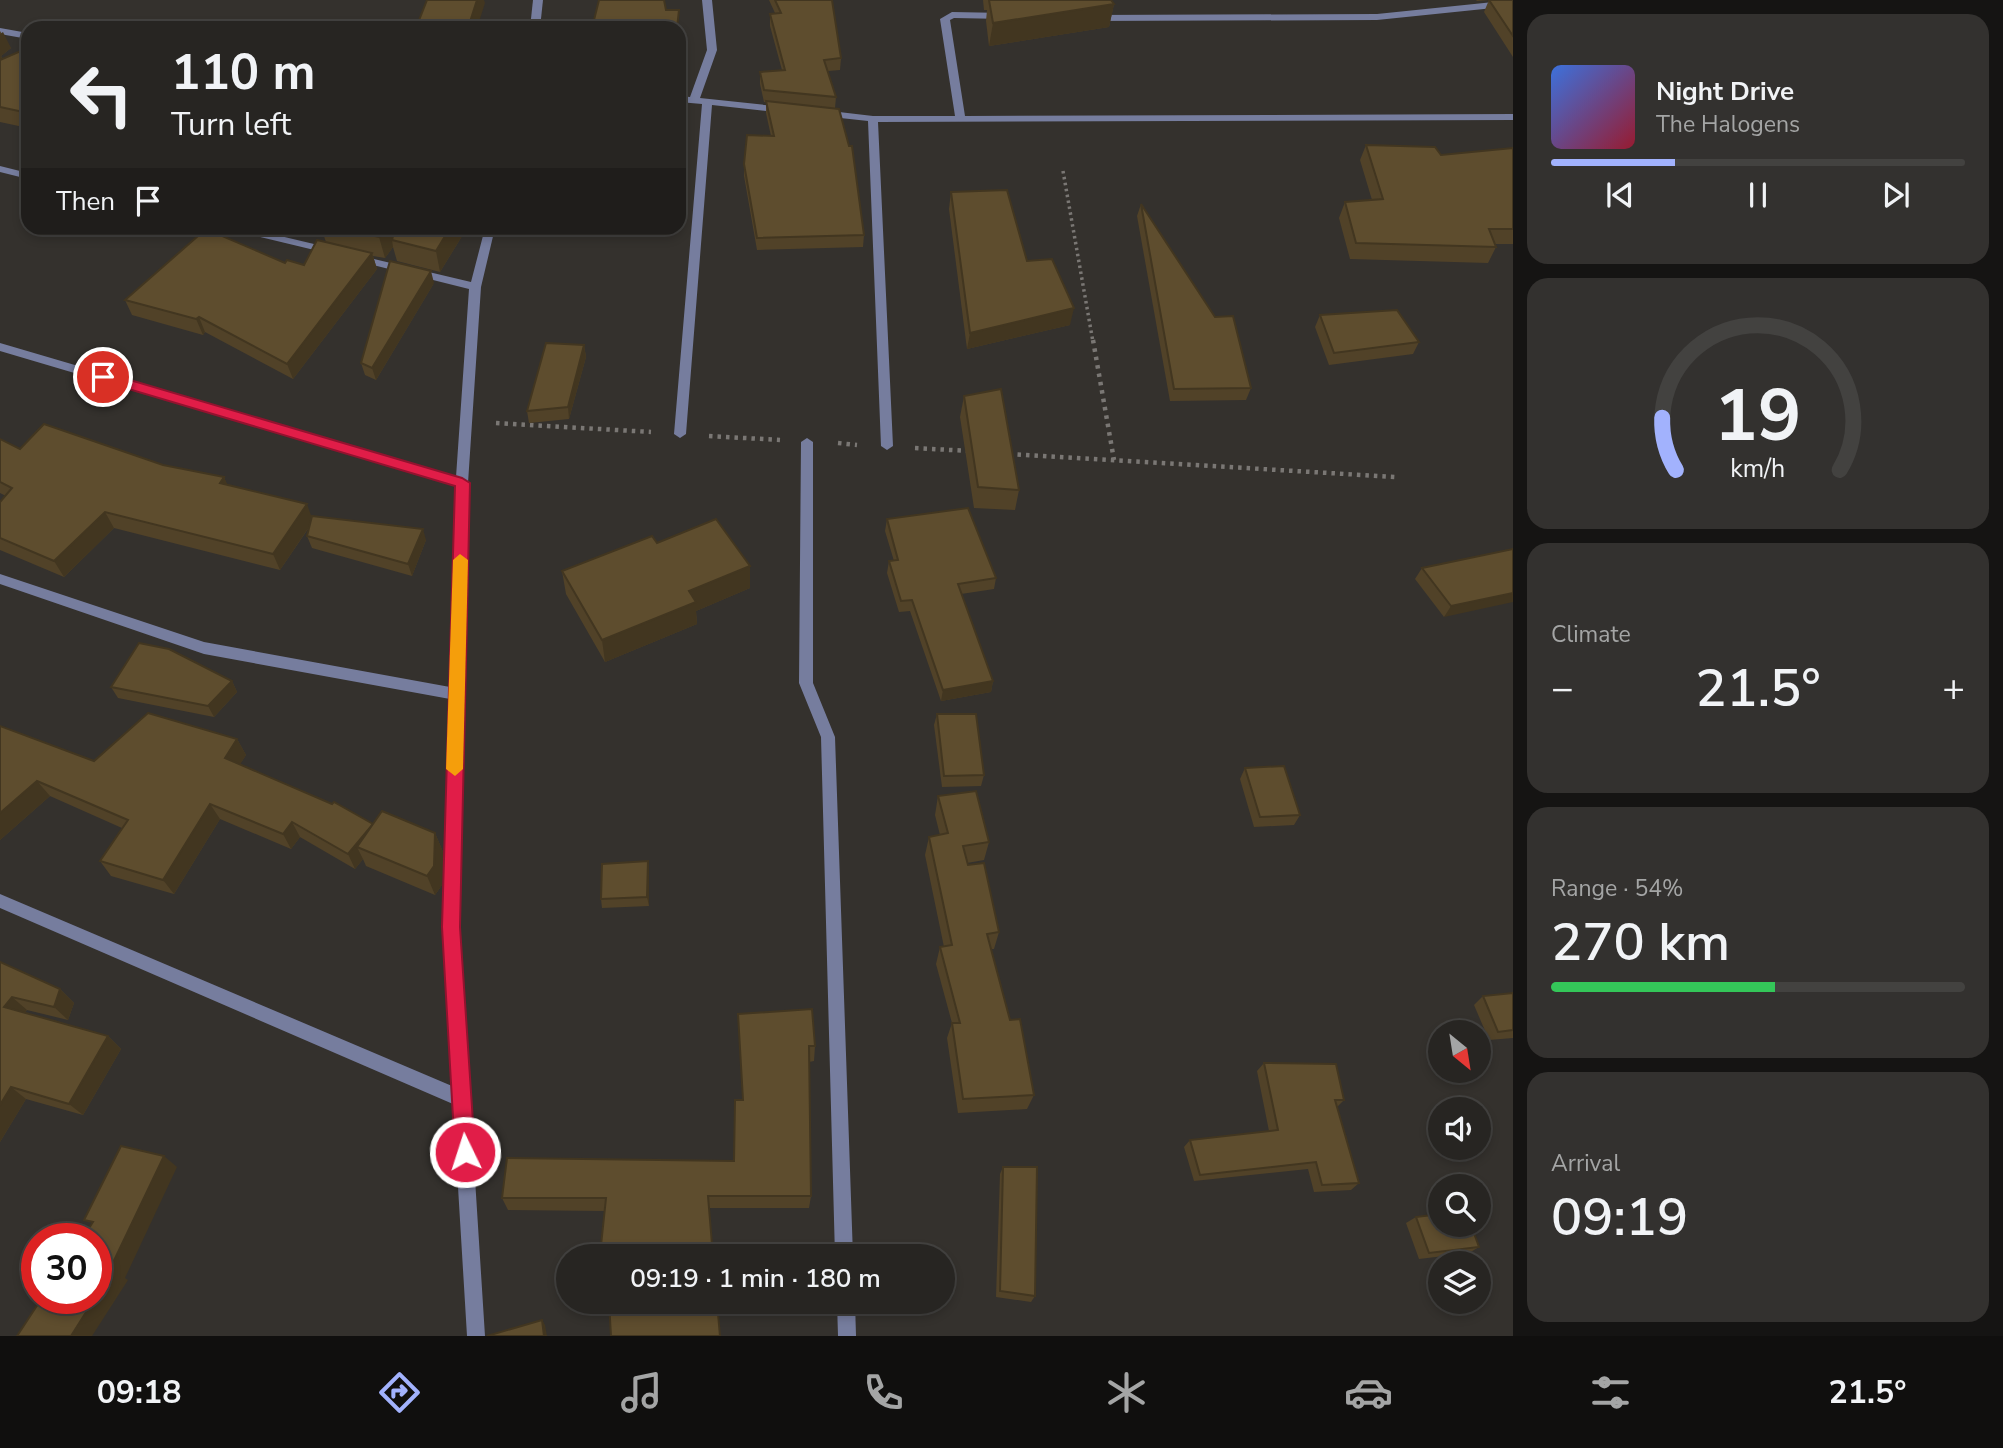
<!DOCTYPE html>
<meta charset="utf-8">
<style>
body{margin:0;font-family:"Nunito Sans",sans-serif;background:#33312f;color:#f1f3f6;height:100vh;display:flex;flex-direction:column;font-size:26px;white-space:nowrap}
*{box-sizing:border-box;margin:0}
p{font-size:23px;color:#a4a5a5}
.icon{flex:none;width:38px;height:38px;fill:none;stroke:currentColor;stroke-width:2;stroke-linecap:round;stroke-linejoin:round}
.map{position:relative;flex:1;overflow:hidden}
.sheet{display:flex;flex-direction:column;gap:14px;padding:14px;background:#151413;width:490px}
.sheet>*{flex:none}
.guide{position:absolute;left:21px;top:21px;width:665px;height:214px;border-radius:21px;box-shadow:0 4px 10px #0003,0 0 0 2px #434240;background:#272522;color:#f1f3f6;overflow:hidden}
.needle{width:46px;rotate:150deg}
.tools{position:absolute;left:1428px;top:1020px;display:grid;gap:14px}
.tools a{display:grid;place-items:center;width:63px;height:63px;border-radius:50%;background:#272522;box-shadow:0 4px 10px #0003,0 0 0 2px #434240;font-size:35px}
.speed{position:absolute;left:21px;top:1223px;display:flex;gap:14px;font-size:35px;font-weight:700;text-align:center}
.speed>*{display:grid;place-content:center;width:91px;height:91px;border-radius:50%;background:#272522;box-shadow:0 4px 10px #0003,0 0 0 2px #434240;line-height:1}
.speed .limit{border:10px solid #d22;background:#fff;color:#111}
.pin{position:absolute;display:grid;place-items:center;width:60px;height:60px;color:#fff;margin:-30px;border:4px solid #fff;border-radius:50%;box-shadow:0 2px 7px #0007}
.me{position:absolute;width:77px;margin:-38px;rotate:356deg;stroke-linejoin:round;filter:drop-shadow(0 0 5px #0008)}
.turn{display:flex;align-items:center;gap:24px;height:147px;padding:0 35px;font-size:32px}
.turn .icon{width:91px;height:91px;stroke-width:2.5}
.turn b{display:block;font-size:49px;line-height:60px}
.then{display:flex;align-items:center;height:66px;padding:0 35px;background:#0003;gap:14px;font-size:26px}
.big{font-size:52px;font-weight:600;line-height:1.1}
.sheet .tile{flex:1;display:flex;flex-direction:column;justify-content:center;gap:10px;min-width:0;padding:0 24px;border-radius:21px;background:#33312f}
.sheet .dial{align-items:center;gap:0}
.dial svg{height:182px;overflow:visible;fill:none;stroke:#434240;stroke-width:7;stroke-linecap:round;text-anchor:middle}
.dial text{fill:#f1f3f6;stroke:none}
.song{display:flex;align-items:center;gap:21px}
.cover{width:84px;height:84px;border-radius:10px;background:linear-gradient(135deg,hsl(220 70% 55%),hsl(350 70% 35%))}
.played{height:7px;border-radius:4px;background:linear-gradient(90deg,#a2b2fd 30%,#434240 30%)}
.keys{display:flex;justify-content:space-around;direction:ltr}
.heat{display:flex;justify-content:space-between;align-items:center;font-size:38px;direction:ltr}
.charge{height:10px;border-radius:5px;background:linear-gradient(90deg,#34c759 54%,#434240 0)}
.trip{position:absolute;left:556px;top:1244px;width:399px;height:70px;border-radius:35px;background:#272522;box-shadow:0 4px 10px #0003,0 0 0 2px #434240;font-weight:600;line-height:70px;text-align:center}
.tab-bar{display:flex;height:112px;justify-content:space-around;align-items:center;background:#100f0e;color:#a4a5a5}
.tab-bar .icon{width:49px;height:49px}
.tab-bar .on{color:#a2b2fd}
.tab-bar b{font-size:32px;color:#f1f3f6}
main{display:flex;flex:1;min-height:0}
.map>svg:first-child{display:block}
</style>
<main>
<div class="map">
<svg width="1513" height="1336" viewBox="0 0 1513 1336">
<rect width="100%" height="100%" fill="#34312d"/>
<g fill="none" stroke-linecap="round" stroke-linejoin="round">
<polyline stroke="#7a7774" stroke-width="3.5" stroke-dasharray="2.5 3.5" stroke-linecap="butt" points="1063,171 1093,342"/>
<g stroke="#7a7774" stroke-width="4.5" stroke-dasharray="3.5 5" stroke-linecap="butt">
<polyline points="1093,340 1114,460"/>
<polyline points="496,423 651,432"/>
<polyline points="709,436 780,440"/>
<polyline points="838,443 857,445"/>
<polyline points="915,448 969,451"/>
<polyline points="1009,454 1396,477"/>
</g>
<g fill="#767d9e" fill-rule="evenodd">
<polygon points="533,0 543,0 540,28 530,28"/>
<polygon points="702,0 712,0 717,50 700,98 784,107 789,110 784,113 712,105 686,434 680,438 674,434 702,104 679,102 679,96 690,97 707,50"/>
<polygon points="1513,0 1513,6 1377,20 1092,21 1087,18 1092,15 1377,14"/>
<polygon points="952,12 1005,13 1010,16 1005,19 954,18 950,20 965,116 1513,114 1513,120 878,122 893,446 887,450 881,446 868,121 822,116 817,113 822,110 873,116 955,116 940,19"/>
<polygon points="0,28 28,33 28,39 0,34"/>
<polygon points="0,166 28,173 28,179 0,172"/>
<polygon points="230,228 247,228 335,249 336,251 331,254 231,230"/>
<polygon points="485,228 495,228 481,287 468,483 459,927 485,1336 467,1336 453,1104 0,908 0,894 452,1086 443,927 450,699 204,654 0,584 0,574 204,642 450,687 456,486 0,351 0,343 456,477 469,289 353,260 352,258 357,255 471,282"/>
<polygon points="807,438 813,442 813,683 835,737 853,1256 835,1256 821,737 799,683 801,442"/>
<polygon points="837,1302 855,1302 856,1336 838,1336"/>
</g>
</g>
<g fill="#514228">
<polygon points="769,0 832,0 841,58 840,70 828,71 836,97 835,108 864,235 863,247 757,250 744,176 744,164 771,136 766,113 766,102 764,102 760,84 760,72 782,70 770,26 770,14 775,13"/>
<polygon points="983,0 1111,0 1114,4 1109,27 989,46 986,21 987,10 984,10"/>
<polygon points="1476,0 1513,0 1513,57 1484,12 1489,0 1477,1"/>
<polygon points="0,31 11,48 1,56 3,59 28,51 28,128 0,122"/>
<polygon points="1366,145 1441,155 1513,148 1513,244 1495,244 1496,247 1488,263 1350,259 1339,218 1345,202 1372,200 1360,160"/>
<polygon points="951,192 1027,261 1070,325 967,349 949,209"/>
<polygon points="1141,204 1251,388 1246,400 1170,401 1137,216"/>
<polygon points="321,228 467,228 440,272 397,261 393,247 385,258 373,256 377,269 293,379 205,332 203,335 132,315 125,300 285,263 304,265 326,242"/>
<polygon points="434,283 376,380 365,375 361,363"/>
<polygon points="1320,315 1419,342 1413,354 1329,365 1315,327"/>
<polygon points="584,345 586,357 569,419 529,423 527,411"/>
<polygon points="964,396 1019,490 1015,510 974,508 960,417"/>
<polygon points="0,439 20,449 163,465 224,477 227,485 311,516 426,540 412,576 312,548 307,536 310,526 280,570 114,528 64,577 0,550 0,502 6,496 0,493"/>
<polygon points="887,519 996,578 994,589 961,594 993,681 991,692 941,701 910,611 899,612 887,573 889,561 894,561 885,531"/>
<polygon points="657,543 750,588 696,611 697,624 605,662 566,594 562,571"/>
<polygon points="1513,549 1444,617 1415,579 1422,568"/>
<polygon points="232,681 237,692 214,717 118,698 111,687"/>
<polygon points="937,714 984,775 981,786 942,787 934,725"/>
<polygon points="0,726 94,761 237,739 246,755 240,764 373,824 435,833 443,852 442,885 435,895 366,866 363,859 355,869 300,837 291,849 220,819 174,894 111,876 100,861 122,828 50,796 0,840"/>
<polygon points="1245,768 1300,815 1294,825 1254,827 1240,779"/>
<polygon points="938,796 989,842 984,860 967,863 999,932 994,949 991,949 1010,1020 1034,1095 1027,1109 958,1113 947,1038 952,1023 936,964 940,947 944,947 925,855 929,837 940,835 935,815"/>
<polygon points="648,861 649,871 649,906 602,908 601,899"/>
<polygon points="0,962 60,989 74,1003 68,1020 27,1010 24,1013 108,1036 121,1049 83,1115 26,1099 0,1142"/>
<polygon points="1513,993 1513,1038 1489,1040 1474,1005 1483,996"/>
<polygon points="738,1014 815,1046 814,1061 809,1062 811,1196 809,1208 709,1208 713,1256 601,1256 605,1211 508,1210 502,1198 734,1161 743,1100"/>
<polygon points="1264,1063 1344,1100 1337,1107 1359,1183 1351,1190 1314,1192 1308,1169 1194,1181 1184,1147 1190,1140 1269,1131 1257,1071"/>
<polygon points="1003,1167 1035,1296 1031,1302 996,1297 1000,1174"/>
<polygon points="1416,1217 1479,1247 1469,1253 1419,1259 1406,1223"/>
</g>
<g fill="#423620">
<polygon points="477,0 484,0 485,3 477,28 468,28"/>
<polygon points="1114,4 1109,27 989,46 993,23"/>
<polygon points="3,32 11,48 1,56 3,60 0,63 0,34"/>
<polygon points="387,228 405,228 392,240 393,247 385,258 379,237"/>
<polygon points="450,228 467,228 440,272 436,251"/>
<polygon points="372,253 377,269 293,379 287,364"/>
<polygon points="431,271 434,283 376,380 372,368"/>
<polygon points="1074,308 1070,325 967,349 970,333"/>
<polygon points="199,317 205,332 203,335 196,319"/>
<polygon points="584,345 586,357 569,419 568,407"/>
<polygon points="224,477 231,493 220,483"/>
<polygon points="307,504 313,521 280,570 273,554"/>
<polygon points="105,512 114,528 64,577 54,561"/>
<polygon points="423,529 426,540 412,576 408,564"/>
<polygon points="750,566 750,588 696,611 697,624 605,662 602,640 689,591"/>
<polygon points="1513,593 1513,602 1444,617 1451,606"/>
<polygon points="232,681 237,692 214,717 208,706"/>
<polygon points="993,681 991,692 941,701 943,690"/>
<polygon points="237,739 246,755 234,774 225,758"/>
<polygon points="37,781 50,796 0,840 0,813"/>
<polygon points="210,804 220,819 174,894 163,880"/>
<polygon points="292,822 300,837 291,849 283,834"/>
<polygon points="373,824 357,847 363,859 355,869 348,854"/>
<polygon points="435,833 443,852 442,885 435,895 427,876"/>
<polygon points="648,861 649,871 649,906 647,897"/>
<polygon points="60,989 74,1003 68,1020 54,1007"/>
<polygon points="12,997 27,1010 19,1020 4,1007"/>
<polygon points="108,1036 121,1049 83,1115 69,1104"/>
<polygon points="11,1087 26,1099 0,1142 0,1105"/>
<polygon points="164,1156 177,1167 125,1278 128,1280 92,1336 71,1336 95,1298 96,1298"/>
<polygon points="542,1320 545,1325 547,1336 544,1336"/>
</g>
<g fill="#5e4d2e" stroke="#423620" stroke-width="2">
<polygon points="427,0 477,0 468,28 416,28"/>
<polygon points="599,0 664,0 666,10 679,10 677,28 592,28"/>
<polygon points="775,0 832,0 841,58 824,60 836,97 764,90 760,72 785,70 770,14 781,13"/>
<polygon points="989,0 1111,0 1114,4 993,23"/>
<polygon points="1489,0 1513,0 1513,36"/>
<polygon points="23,50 28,51 28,113 0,107 0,60"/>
<polygon points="766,101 839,109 849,146 852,146 864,235 757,238 744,164 747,135 774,136"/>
<polygon points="1366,145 1435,147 1441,155 1513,148 1513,229 1489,229 1496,247 1356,243 1345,202 1383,199"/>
<polygon points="1007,190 1027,261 1052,259 1074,308 970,333 951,192"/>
<polygon points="1141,204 1215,317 1233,316 1251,388 1174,389"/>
<polygon points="337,228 387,228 379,237"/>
<polygon points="395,228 450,228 436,251 392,240"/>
<polygon points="206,229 285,263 287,260 304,265 317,240 372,253 287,364 199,317 196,319 125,300"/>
<polygon points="390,261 431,271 372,368 361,363"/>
<polygon points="1397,310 1419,342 1334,353 1320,315"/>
<polygon points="546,343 584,345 568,407 527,411"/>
<polygon points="1001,389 1019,490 978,487 964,396"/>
<polygon points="44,424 163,465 224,477 220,483 307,504 273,554 105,512 54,561 0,538 0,502 12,488 0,482 0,439 20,449"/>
<polygon points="968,508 996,578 958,584 993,681 943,690 912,600 901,601 889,561 898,560 887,519"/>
<polygon points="312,516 423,529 408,564 307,536"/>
<polygon points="716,519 750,566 689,591 696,602 602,640 562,571 652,536 657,543"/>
<polygon points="1513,549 1513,593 1451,606 1422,568"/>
<polygon points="139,643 169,649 232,681 208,706 111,687"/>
<polygon points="148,713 237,739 225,758 332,804 334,802 373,824 348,854 292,822 283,834 210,804 163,880 100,861 128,820 37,781 0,813 0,726 94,761"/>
<polygon points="937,714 976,714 984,775 944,776"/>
<polygon points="1284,766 1300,815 1260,817 1245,768"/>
<polygon points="976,791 989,842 963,846 968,865 984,863 999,932 987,934 1010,1020 1020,1019 1034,1095 963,1099 952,1023 960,1023 940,947 952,945 929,837 948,833 938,796"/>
<polygon points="382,811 435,833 434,866 427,876 357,847"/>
<polygon points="648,861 647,897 601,899 602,864"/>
<polygon points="0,962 60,989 54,1007 12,997 4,1007 108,1036 69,1104 11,1087 0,1105"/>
<polygon points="1513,993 1513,1030 1498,1032 1483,996"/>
<polygon points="812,1009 815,1046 809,1046 811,1196 708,1196 713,1256 607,1256 607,1255 600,1255 606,1198 502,1198 507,1158 734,1161 735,1100 743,1100 738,1014"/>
<polygon points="1264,1063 1336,1064 1344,1100 1335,1100 1359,1183 1322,1185 1316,1162 1200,1175 1190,1140 1278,1130"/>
<polygon points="121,1146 164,1156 110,1269 113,1270 96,1296 96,1239 82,1239 93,1222 84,1220"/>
<polygon points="1003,1167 1037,1167 1035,1296 1000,1291"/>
<polygon points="1440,1214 1440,1225 1471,1225 1479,1247 1429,1253 1416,1217"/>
<polygon points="42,1298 95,1298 71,1336 17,1336"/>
<polygon points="609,1302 717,1302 720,1336 611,1336"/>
<polygon points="542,1320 544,1336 487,1336"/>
</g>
<polygon fill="#e11d48" stroke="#92132f" stroke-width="2" points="103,372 462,478 470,483 460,927 475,1152 472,1159 465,1162 458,1159 455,1152 442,927 455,486 98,380 96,377"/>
<polygon fill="#f59e0b" points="460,554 468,560 463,769 455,776 446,769 453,560"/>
</svg>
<div class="tools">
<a><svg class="needle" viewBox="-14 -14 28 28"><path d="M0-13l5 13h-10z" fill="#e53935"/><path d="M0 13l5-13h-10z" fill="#a4a5a5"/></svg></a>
<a><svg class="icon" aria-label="sound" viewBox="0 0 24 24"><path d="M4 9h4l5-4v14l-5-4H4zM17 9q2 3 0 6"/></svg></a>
<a><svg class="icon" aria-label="search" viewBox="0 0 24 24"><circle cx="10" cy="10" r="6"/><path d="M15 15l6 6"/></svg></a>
<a><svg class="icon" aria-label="layers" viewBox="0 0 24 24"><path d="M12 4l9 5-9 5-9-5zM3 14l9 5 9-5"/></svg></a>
</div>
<div class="speed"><div class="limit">30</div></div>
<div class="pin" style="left:103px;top:377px;background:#d93025"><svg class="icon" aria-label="arrive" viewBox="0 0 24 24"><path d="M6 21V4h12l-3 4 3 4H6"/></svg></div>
<svg class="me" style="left:465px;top:1152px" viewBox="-20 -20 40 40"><circle r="17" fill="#e11d48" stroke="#fff" stroke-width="3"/><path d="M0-11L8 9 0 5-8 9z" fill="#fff"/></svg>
<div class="trip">09:19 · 1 min · 180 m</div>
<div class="guide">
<div class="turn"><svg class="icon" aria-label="left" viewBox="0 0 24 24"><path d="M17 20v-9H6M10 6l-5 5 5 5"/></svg><div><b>110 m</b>Turn left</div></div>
<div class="then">Then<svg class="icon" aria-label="arrive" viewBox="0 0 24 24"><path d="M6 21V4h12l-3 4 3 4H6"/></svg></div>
</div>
</div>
<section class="sheet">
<div class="tile">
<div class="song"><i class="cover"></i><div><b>Night Drive</b><p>The Halogens</p></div></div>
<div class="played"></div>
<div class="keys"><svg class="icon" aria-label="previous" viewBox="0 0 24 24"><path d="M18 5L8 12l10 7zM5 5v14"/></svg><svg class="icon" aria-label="pause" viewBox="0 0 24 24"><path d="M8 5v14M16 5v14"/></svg><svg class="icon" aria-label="next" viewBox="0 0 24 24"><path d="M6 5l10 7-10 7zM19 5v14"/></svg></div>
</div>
<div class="tile dial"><svg viewBox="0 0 100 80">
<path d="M14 69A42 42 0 1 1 86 69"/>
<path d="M14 69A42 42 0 0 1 8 46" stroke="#a2b2fd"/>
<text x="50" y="56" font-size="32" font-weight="700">19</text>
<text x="50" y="72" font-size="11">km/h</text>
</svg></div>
<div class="tile"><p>Climate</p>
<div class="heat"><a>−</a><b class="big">21.5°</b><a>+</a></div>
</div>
<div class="tile"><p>Range · 54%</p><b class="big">270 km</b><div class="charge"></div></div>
<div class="tile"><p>Arrival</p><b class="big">09:19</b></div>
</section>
</main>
<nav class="tab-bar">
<b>09:18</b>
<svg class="icon on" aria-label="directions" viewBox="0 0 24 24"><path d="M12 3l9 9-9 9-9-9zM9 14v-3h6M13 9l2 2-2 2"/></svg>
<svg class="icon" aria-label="music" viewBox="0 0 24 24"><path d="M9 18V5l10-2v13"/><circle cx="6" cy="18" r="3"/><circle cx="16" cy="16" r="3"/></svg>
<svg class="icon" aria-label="phone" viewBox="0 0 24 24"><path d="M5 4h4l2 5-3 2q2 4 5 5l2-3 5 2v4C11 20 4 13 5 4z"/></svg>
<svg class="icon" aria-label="climate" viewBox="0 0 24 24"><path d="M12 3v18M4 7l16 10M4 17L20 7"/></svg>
<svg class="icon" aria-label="car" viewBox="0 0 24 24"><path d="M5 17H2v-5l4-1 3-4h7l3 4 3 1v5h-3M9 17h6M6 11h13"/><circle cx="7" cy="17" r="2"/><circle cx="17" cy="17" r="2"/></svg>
<svg class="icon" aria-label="filters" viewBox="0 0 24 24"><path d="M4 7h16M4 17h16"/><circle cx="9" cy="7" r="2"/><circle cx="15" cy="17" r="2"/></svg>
<b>21.5°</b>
</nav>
